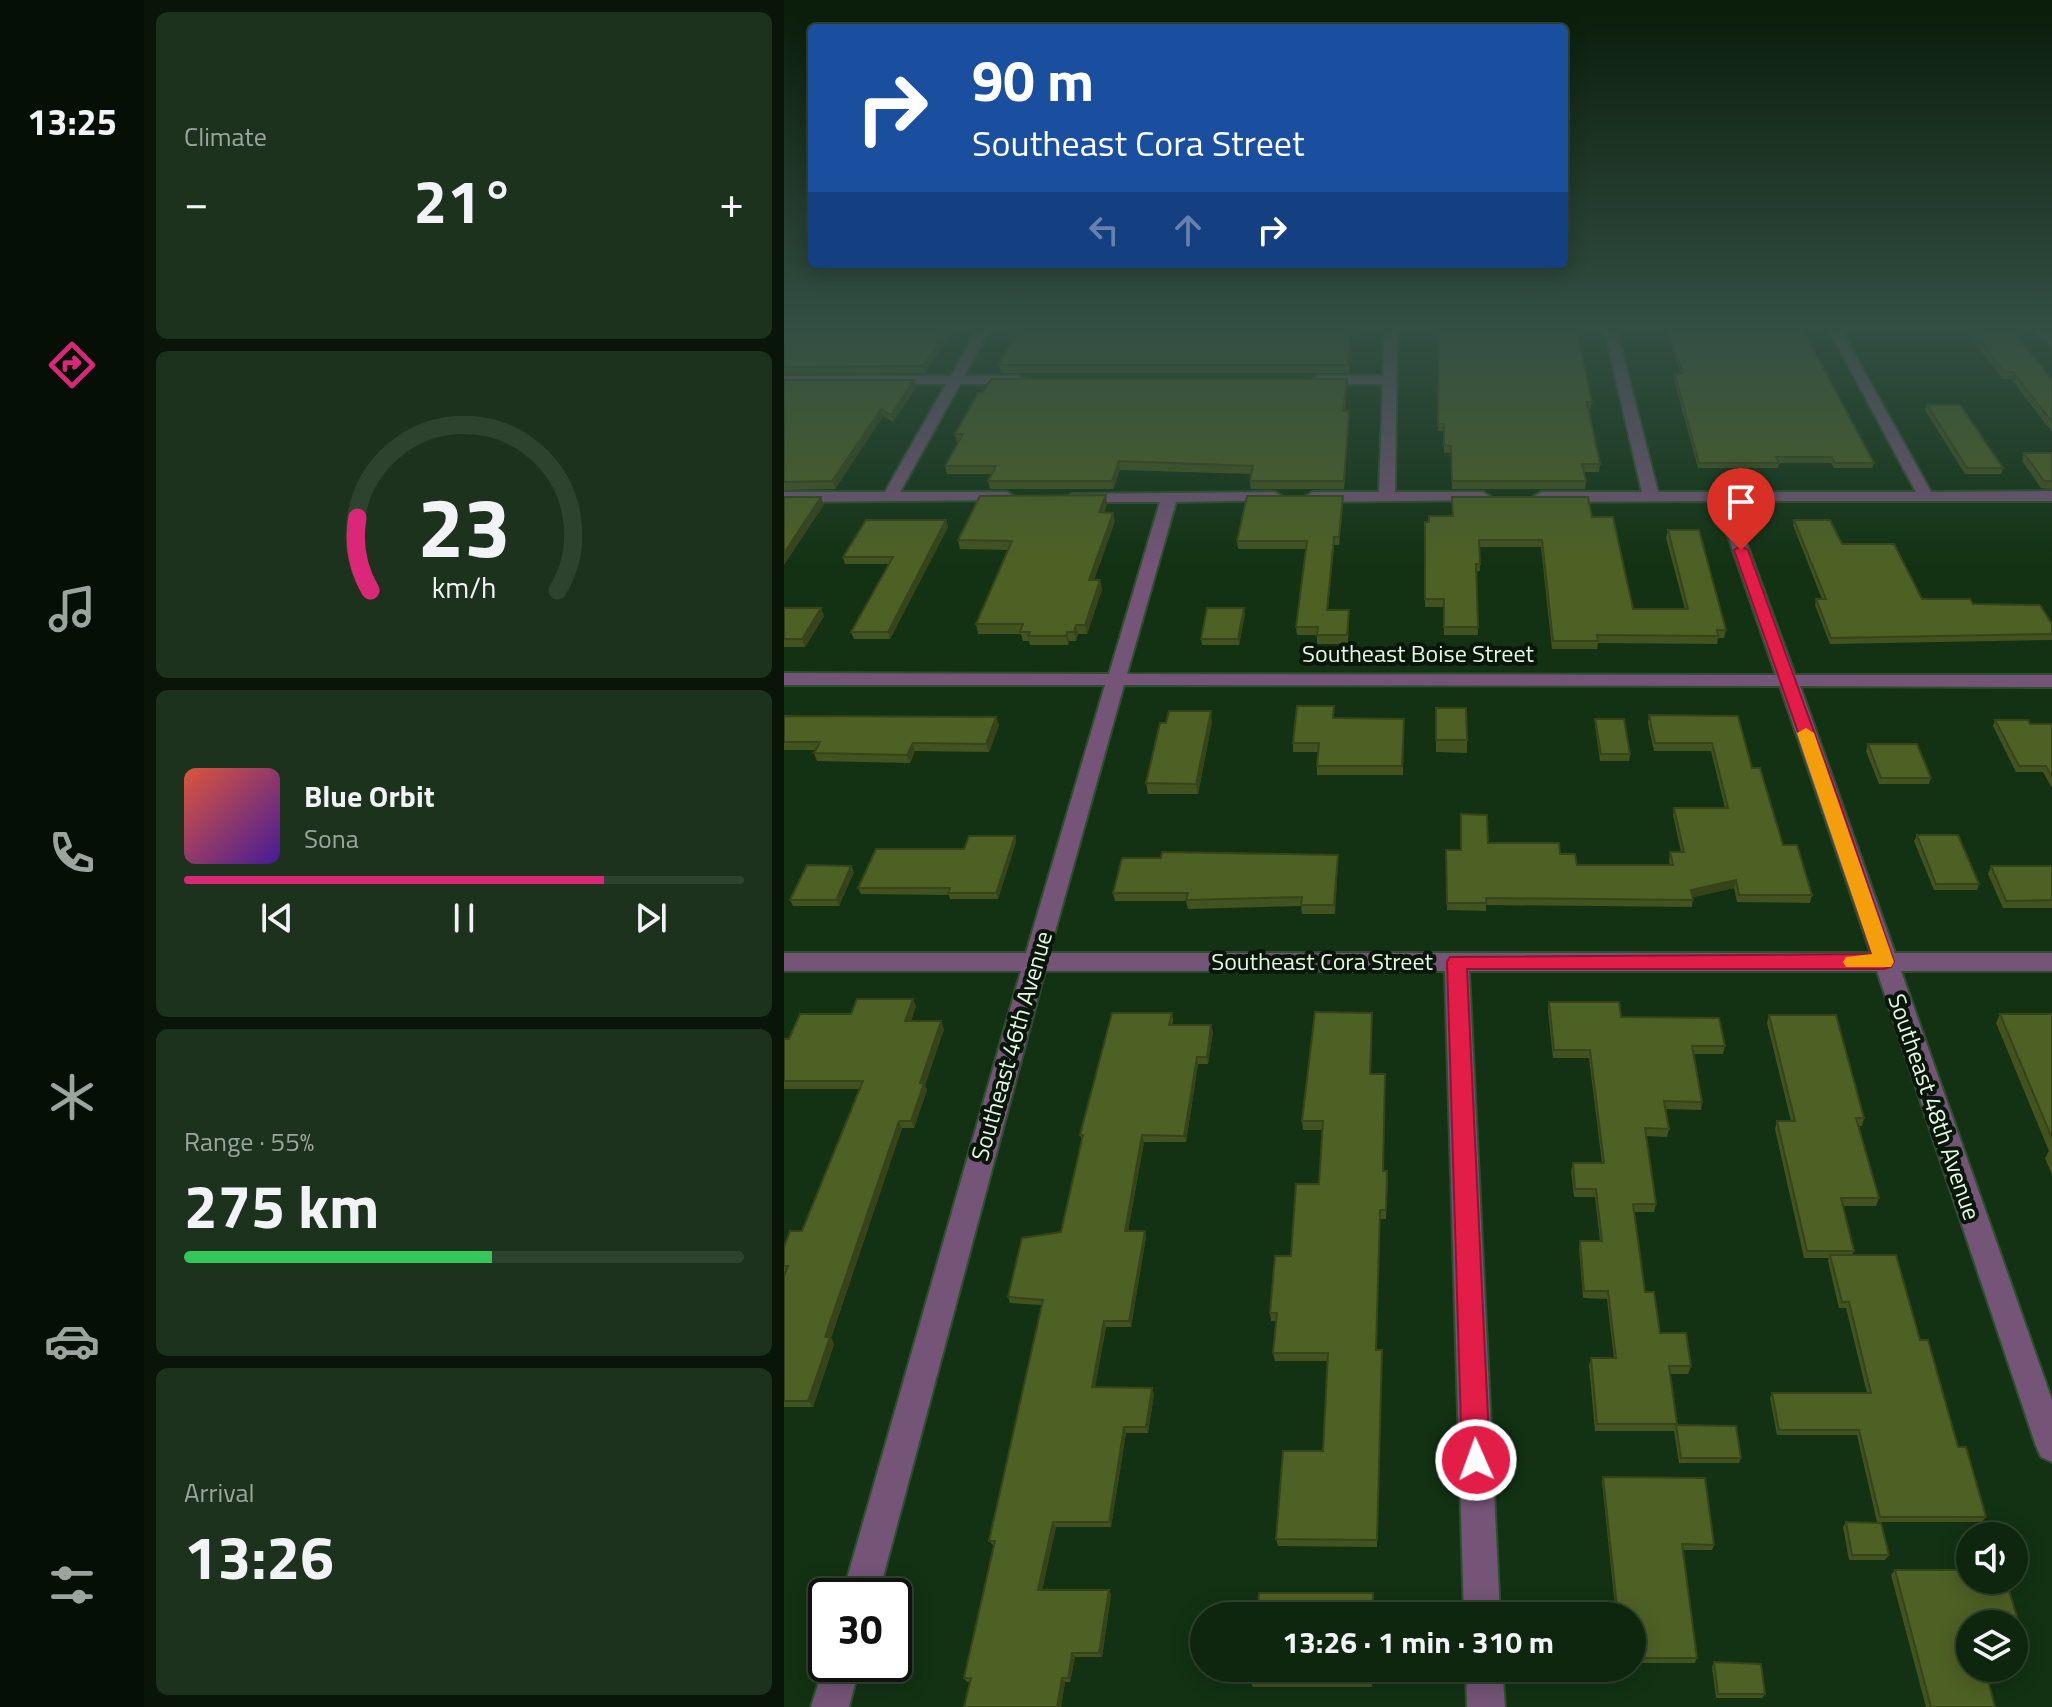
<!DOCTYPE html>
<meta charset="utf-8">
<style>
body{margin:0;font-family:"Titillium Web",sans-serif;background:#1c321c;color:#f1f3f6;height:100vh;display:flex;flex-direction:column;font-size:30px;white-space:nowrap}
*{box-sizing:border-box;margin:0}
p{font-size:26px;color:#9ba59e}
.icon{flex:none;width:44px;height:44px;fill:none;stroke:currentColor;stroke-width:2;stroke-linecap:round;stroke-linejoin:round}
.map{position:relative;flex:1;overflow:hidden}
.details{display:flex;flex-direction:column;gap:12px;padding:12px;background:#081508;width:640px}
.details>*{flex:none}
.banner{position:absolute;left:24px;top:24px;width:760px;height:244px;border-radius:8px;box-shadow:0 4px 20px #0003,0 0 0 2px #2e432e;background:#1a4fa0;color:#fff;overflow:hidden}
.buttons{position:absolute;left:1172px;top:1522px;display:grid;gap:16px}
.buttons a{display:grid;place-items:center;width:72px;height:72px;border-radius:50%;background:#0e260e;box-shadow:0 4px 20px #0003,0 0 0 2px #2e432e;font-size:40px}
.speed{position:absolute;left:24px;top:1578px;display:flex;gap:16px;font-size:40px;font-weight:700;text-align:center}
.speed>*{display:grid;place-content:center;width:104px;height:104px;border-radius:50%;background:#0e260e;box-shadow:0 4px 20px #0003,0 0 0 2px #2e432e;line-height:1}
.speed .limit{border:4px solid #111;border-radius:12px;background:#fff;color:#111}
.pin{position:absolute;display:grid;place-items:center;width:68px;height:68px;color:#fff;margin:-82px -34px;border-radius:50% 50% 50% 0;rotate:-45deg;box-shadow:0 0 8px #0007}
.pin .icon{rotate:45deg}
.me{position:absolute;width:88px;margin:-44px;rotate:358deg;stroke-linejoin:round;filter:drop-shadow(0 0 6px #0008)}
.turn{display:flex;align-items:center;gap:28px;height:168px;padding:0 32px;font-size:36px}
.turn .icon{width:104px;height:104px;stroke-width:2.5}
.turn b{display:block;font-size:56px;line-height:68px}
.lanes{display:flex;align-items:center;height:76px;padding:0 32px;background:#0003;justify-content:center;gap:40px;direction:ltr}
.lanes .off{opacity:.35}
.big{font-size:60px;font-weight:700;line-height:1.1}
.details .tile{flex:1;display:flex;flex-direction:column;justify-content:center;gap:12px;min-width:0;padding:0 28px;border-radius:12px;background:#1c321c}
.details .dial{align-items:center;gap:0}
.dial svg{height:208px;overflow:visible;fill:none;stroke:#2e432e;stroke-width:7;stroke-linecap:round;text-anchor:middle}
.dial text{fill:#f1f3f6;stroke:none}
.song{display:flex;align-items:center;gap:24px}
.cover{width:96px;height:96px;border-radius:12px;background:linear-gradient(135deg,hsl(10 70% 55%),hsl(260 70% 35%))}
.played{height:8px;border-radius:4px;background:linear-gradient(90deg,#db2777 75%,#2e432e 75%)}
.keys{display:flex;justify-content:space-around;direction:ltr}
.heat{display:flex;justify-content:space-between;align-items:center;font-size:44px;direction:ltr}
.charge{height:12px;border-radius:6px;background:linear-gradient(90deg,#34c759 55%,#2e432e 0)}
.trip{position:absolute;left:406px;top:1602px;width:456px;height:80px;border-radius:40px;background:#0e260e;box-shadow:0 4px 20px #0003,0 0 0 2px #2e432e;font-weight:700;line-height:80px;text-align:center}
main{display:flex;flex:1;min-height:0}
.menu{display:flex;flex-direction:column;width:144px;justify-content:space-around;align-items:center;background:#060f06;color:#9ba59e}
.menu .icon{width:56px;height:56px}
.menu .on{color:#db2777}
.menu b{font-size:36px;color:#f1f3f6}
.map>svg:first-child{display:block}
</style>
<main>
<nav class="menu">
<b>13:25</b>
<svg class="icon on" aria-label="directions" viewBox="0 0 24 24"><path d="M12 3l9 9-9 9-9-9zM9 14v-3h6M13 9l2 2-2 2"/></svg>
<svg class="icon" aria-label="music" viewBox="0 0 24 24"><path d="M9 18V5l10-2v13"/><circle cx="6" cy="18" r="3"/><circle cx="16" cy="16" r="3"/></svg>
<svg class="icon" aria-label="phone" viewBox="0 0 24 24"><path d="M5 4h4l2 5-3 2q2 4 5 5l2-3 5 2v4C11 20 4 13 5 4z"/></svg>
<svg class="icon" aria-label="climate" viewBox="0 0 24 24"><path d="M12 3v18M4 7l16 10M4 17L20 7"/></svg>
<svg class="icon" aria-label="car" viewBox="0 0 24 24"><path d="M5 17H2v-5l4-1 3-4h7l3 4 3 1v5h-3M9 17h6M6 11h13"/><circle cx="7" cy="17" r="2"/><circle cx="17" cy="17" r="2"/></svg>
<svg class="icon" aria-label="filters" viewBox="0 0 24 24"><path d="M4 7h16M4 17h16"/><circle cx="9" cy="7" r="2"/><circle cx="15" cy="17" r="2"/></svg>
</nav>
<section class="details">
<div class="tile"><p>Climate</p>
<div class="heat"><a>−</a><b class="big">21°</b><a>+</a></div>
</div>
<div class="tile dial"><svg viewBox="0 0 100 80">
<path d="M14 69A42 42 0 1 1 86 69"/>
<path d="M14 69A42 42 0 0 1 9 41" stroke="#db2777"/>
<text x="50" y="56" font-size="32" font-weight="700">23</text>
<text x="50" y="72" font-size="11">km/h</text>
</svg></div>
<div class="tile">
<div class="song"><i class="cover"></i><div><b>Blue Orbit</b><p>Sona</p></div></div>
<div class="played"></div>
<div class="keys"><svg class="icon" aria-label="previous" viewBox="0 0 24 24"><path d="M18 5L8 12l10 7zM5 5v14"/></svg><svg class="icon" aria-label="pause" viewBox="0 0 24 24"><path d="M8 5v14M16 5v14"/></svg><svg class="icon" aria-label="next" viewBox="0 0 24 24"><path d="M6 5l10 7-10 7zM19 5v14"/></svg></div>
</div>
<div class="tile"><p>Range · 55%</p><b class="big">275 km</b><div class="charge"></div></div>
<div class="tile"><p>Arrival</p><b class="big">13:26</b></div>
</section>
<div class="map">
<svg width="1268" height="1707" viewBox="0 0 1268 1707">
<rect width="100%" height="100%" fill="#123213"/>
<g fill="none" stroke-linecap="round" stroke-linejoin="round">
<g stroke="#2f4e30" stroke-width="4">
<g id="minor">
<polygon points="194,328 206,328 180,376 235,376 242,380 235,384 176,384 116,492 223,492 231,497 229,500 0,502 0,492 101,492 162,384 0,384 0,376 167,376"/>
<polygon points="601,328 613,328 611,492 699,492 707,497 705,500 529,502 521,497 529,492 595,492 599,384 533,384 526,380 533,376 599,376"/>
<path d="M820 328H832L874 492H1132L1044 328H1056L1147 492 1268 491V501H947L1011 675H1268V687L1016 686 1111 953H1268V971H1117L1268 1400V1462L1257 1457 1252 1446 1093 971H685L716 1616H680L661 971H261L94 1596H58L237 971H0V953H242L321 685H0V673L325 674 376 502H293L285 497 287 494 491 492 499 497 497 500 392 502 343 674 992 675 932 501 757 502 749 497 757 492H858ZM340 685 996 686 1087 953H265Z"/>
<polygon points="1248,328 1261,328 1268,335 1268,347"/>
<polygon points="42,1659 42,1664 76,1664 65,1707 27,1707"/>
<polygon points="682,1668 718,1668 721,1707 683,1707"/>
</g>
</g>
<use href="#minor" fill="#745477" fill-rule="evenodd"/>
</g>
<g fill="#43531f">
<polygon points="0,328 170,328 141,373 0,374"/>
<polygon points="570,328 565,373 217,373 215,365"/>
<polygon points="655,328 808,402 807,409 805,409 816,464 815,472 800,472 802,481 801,489 668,489 667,453 660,453 660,431 654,431"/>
<polygon points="881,328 1018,328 1090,463 1088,468 1050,468 1047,463 995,463 994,468 914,468 890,380 891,375 897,374"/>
<polygon points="1180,328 1226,328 1268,379 1268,432 1227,379 1218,379"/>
<polygon points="0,380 130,380 132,387 109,422 99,416 51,489 0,490"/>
<polygon points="563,387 561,411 565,411 565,419 560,489 467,489 466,481 467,474 336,470 329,489 206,489 204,481 207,474 163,474 161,466 174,442 173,442 171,434"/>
<polygon points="1143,405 1219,468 1217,474 1181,474 1141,410"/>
<polygon points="1240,453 1268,453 1268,489 1257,488 1238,461"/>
<polygon points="323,504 320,513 331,521 310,580 318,589 303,634 294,634 292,641 285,641 284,645 246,645 245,641 239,641 237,634 194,634 192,624 224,550 176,549 174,540"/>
<polygon points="559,504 555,545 550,545 544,610 565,610 564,644 533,644 533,635 513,635 512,627 522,549 454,549 453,541"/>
<polygon points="808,517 849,609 901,609 882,538 884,530 942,630 940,638 934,638 933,644 814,643 813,649 768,649 757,547 695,547 696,571 692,571 694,635 660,635 660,607 641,607 641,522"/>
<polygon points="162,520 164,527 106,639 70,639 67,632 105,564 61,564 59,557"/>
<polygon points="1010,520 1058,544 1138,599 1189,604 1268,624 1268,640 1046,644 1031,605 1032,599 1038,599 1009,525"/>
<polygon points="0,608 37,608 40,616 21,647 0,647"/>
<polygon points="461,614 455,645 418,645 417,639"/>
<polygon points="652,708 683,740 683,753 652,752"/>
<polygon points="865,715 954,716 968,768 999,845 1028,895 1026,903 953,902 950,888 909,897 908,907 702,905 702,911 663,910 662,850 677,850 704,843 776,854 793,865 886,865 885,860 886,852 897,852 889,815 890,808 941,808 927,751 870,751 864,723"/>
<polygon points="0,716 212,717 215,725 205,752 131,751 126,763 33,761 30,753 31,750 0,750"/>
<polygon points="550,718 620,719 619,775 533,775 533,766 534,752 509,752 509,743"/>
<polygon points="811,719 846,754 845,761 816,761 811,726"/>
<polygon points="1211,720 1246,724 1268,724 1268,788 1259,772 1232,772 1209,726"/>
<polygon points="428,722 414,794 364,794 362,783"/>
<polygon points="1084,744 1147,778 1145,784 1095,784 1082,751"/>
<polygon points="1133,835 1195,884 1193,890 1150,890 1130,841"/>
<polygon points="231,836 232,842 214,899 166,899 165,895 77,894 74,888 180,849"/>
<polygon points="554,855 551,914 518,914 517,906 404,909 402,901 331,901 329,893"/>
<polygon points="67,866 70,872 55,906 9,906 6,900"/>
<polygon points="1207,866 1268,866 1268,908 1219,908 1204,874"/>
<polygon points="765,1002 837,1017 941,1046 939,1054 909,1054 918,1102 917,1110 881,1109 885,1129 883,1137 862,1136 872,1204 870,1212 850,1212 861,1292 876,1333 907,1366 904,1374 886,1374 892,1425 957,1458 955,1463 895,1463 890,1431 811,1431 805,1365 807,1358 830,1358 823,1299 799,1298 795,1248 796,1241 816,1241 811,1197 790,1197 787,1171 789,1163 818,1163 805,1058 769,1058 764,1011"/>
<polygon points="132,1006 127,1021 160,1029 141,1085 143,1090 130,1128 118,1128 47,1338 50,1344 29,1407 0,1407 0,1276 1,1273 0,1273 0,1247 18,1231 76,1089 0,1089 0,1039 5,1039 67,1014"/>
<polygon points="388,1013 389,1020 388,1025 429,1032 424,1064 414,1064 402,1142 360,1142 344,1231 362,1237 347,1327 322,1327 311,1387 370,1394 364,1433 342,1433 327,1527 272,1527 258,1590 325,1590 327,1595 318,1657 291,1657 286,1682 281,1682 277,1707 180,1707 186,1682 183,1682 180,1678 210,1546 205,1541 258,1305 226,1303 224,1297 277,1232 298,1141 296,1135"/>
<polygon points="588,1013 587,1074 599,1171 604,1180 602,1219 596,1219 592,1350 598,1358 593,1547 494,1546 492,1539 539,1451 544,1361 491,1361 489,1353 492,1321 487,1321 486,1313 535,1184 539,1130 519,1130 518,1121"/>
<polygon points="1216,1014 1268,1014 1268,1175 1261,1158 1265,1151 1212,1023"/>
<polygon points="985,1015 1080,1118 1078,1126 1075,1126 1095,1198 1092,1206 1059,1206 1070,1251 1068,1255 1136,1340 1174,1447 1202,1517 1198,1522 1093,1522 1073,1435 993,1435 986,1398 988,1393 1083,1393 1062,1308 1055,1308 1044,1261 1045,1258 1020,1258 991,1129 993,1121 1007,1121 983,1023"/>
<polygon points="819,1477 930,1545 928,1550 898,1550 913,1658 911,1663 848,1663 848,1616 832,1616 818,1482"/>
<polygon points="1062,1522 1105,1555 1101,1560 1065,1560 1059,1527"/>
<polygon points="1111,1570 1186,1570 1186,1580 1222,1580 1241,1644 1237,1649 1230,1649 1230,1624 1186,1624 1186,1668 1201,1668 1211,1707 1142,1707 1107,1575"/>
<polygon points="930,1662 981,1694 978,1698 932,1698 928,1667"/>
<polygon points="588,1668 588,1687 469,1687 467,1683"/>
</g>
<g fill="#374419">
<polygon points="164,328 170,328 141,373 139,366"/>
<polygon points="568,328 570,328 565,373 564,365"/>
<polygon points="130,380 132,387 109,422 107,415"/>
<polygon points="97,409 99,416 51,489 48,481"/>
<polygon points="565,411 565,419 560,489 560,481"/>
<polygon points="335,461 336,470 329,489 328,481"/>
<polygon points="322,495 323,504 317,521 315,512"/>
<polygon points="37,497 40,505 0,565 0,553"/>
<polygon points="329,513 331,521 307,589 305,580"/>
<polygon points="162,520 164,527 106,639 104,632"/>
<polygon points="550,537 550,545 543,618 543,610"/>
<polygon points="316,580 318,589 303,634 301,625"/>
<polygon points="37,608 40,616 21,647 18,639"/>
<polygon points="460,608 461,614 455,645 454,639"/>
<polygon points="292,625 294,634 292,641 290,632"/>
<polygon points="283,632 285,641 284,645 282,636"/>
<polygon points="427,711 428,722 414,794 412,784"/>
<polygon points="212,717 215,725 205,752 202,744"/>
<polygon points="129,743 131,751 126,763 123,755"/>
<polygon points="231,836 232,842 214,899 212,893"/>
<polygon points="554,855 554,863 551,914 550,905"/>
<polygon points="67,866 70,872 55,906 52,900"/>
<polygon points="952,880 950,888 906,898 907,890"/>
<polygon points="129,999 132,1006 124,1029 121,1021"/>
<polygon points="157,1021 160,1029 141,1085 143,1090 130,1128 127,1121 136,1083"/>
<polygon points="427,1025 429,1032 424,1064 423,1057"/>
<polygon points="413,1057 414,1064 402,1142 400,1136"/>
<polygon points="115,1121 118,1128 47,1338 50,1344 29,1407 24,1401 41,1337"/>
<polygon points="358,1135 360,1142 343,1237 341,1231"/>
<polygon points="361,1231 362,1237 347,1327 345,1321"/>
<polygon points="320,1321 322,1327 310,1392 308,1387"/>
<polygon points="368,1388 370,1394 364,1433 362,1427"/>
<polygon points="340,1427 342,1433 327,1527 325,1522"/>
<polygon points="269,1522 272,1527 257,1595 254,1590"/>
<polygon points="325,1590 327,1595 318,1657 315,1653"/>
<polygon points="288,1653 291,1657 286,1682 284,1678"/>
<polygon points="278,1678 281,1682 277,1707 273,1707"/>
</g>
<g fill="#4e6124" stroke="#374419" stroke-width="2">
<polygon points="0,328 164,328 139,366 0,367"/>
<polygon points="236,328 568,328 564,365 215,365"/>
<polygon points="655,328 792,328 808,402 803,402 816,464 798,464 802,481 668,481 667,446 660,445 660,424 654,424"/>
<polygon points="883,328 1018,328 1090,463 1051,463 1048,457 992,457 995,463 915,463 891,375 899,373"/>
<polygon points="1187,328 1226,328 1268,379 1268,422 1229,372 1220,372"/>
<polygon points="207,379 563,379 559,411 565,411 560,481 466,481 469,466 335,461 328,481 204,481 212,466 161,466 179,434 171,434 194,393 199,393"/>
<polygon points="0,380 130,380 107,415 97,409 48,481 0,482"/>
<polygon points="1143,405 1176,405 1219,468 1183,468"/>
<polygon points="1240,453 1268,453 1268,481 1260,481"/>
<polygon points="322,495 315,512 329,513 305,580 316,580 301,625 292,625 290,632 283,632 282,636 244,636 246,632 236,632 239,624 192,624 228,541 174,540 196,496"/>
<polygon points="463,496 559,496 555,537 550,537 543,610 565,610 563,635 533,635 534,627 512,627 523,541 453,541"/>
<polygon points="0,497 37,497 0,553"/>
<polygon points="668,497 804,497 808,517 829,517 849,609 904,609 884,530 915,530 942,630 933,630 934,636 813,635 814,641 769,641 758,540 695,540 696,564 692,564 694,627 660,627 660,599 641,599 641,522 645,522 645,516 669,516"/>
<polygon points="82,520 162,520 104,632 67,632 109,557 59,557"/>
<polygon points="1010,520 1046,520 1058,544 1110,544 1138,599 1186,599 1189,604 1256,605 1268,624 1268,634 1047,638 1032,599 1042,599"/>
<polygon points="0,608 37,608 18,639 0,639"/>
<polygon points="423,608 460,608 454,639 417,639"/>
<polygon points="513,706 550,706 549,718 620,719 618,766 533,766 535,743 509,743"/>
<polygon points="652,708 682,708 683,740 652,740"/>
<polygon points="385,711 427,711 412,784 362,783 376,723 382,723"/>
<polygon points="865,715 954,716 968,768 976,768 999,845 1013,845 1028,895 955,895 952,880 907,890 909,900 702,898 702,903 663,903 662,850 677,850 677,814 703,815 704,843 775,843 776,854 791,854 793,865 889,865 886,852 900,852 890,808 944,808 928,743 871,743"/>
<polygon points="0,716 212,717 202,744 129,743 123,755 30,753 36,742 0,742"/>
<polygon points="811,719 840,719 846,754 817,754"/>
<polygon points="1211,720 1244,720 1246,724 1268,724 1268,777 1262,766 1235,766"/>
<polygon points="1084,744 1133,744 1147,778 1097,778"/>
<polygon points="1133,835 1174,835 1195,884 1152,884"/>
<polygon points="185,836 231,836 212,893 164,893 166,888 74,888 92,849 180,849"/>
<polygon points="378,852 554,855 550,905 517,905 518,897 402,900 404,893 329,893 338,858 377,858"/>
<polygon points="23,865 67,866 52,900 6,900"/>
<polygon points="1207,866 1268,866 1268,900 1222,901"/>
<polygon points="73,999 129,999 121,1021 157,1021 136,1083 140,1083 127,1121 115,1121 41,1337 46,1337 24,1401 0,1401 0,1276 4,1266 0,1266 0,1247 6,1231 18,1231 79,1081 0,1081 0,1039 5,1039 16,1014 67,1014"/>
<polygon points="765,1002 835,1002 837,1017 935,1018 941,1046 908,1046 918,1102 880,1101 885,1129 861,1128 872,1204 849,1204 861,1292 870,1292 876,1333 902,1333 907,1366 885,1366 893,1424 813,1424 807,1358 832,1358 824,1291 800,1291 796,1241 818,1241 812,1189 791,1189 789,1163 820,1163 806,1050 770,1050"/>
<polygon points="531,1012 588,1013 586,1074 601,1074 599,1171 603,1171 602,1210 596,1210 592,1350 598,1350 593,1540 492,1539 499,1451 539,1451 544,1353 489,1353 493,1313 486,1313 491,1256 507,1256 512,1184 535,1184 539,1121 518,1121"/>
<polygon points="328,1013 388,1013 385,1025 427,1025 423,1057 413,1057 400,1136 358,1135 341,1231 361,1231 345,1321 320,1321 308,1387 368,1388 362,1427 340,1427 325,1522 269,1522 254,1590 325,1590 315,1653 288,1653 284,1678 278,1678 273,1707 180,1707 187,1678 180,1678 211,1541 205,1541 259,1300 224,1297 238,1238 277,1232 299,1135 296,1135"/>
<polygon points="1216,1014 1268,1014 1268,1138"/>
<polygon points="985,1015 1052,1015 1080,1118 1072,1118 1095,1198 1057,1198 1070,1251 1023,1251 993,1121 1011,1121"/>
<polygon points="1046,1255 1112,1255 1136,1340 1144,1340 1174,1447 1182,1447 1202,1517 1096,1517 1075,1430 995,1430 988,1393 1087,1393 1065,1302 1058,1302"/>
<polygon points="892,1425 952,1426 957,1458 897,1458"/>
<polygon points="819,1477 921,1478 930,1545 898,1544 913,1658 848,1658 848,1616 834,1616"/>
<polygon points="1062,1522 1097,1523 1105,1555 1068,1555"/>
<polygon points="1111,1570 1186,1570 1186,1580 1222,1580 1241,1644 1230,1644 1230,1624 1186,1624 1186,1668 1201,1668 1211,1707 1147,1707"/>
<polygon points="475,1593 589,1593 589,1616 473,1616"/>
<polygon points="930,1662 977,1664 981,1694 934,1694"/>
<polygon points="469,1668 588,1668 587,1683 467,1683"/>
</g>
<linearGradient id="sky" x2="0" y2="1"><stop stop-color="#0a1c0a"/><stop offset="0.58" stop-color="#334f44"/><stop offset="1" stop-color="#334f44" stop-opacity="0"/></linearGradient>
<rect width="1268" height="567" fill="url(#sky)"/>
<polygon fill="#e11d48" stroke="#92132f" stroke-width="2" points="957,546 964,550 1057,806 1110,962 1107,967 1100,969 683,969 706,1460 702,1470 692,1474 682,1470 678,1460 663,962 666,957 1088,954 1040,806 950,550"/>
<polygon fill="#f59e0b" points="1022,728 1030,733 1110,962 1107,967 1062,967 1059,962 1062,957 1088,954 1013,733"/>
<g text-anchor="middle" stroke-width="8" stroke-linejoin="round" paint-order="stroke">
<g font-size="24" fill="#e4f7e3" stroke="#091609">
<text x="634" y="662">Southeast Boise Street</text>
<text x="538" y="970">Southeast Cora Street</text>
<text transform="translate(228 1046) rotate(-74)" y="8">Southeast 46th Avenue</text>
<text transform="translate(1150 1107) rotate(71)" y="8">Southeast 48th Avenue</text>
</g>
</g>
</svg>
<div class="buttons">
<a><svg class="icon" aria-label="sound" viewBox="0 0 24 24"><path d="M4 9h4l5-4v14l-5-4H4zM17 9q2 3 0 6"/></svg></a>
<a><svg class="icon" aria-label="layers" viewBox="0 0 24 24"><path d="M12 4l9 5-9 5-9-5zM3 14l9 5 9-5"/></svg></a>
</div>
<div class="speed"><div class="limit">30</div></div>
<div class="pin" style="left:957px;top:550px;background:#d93025"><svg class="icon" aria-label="arrive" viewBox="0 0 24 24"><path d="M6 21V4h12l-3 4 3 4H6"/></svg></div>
<svg class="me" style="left:692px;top:1460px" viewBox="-20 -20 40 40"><circle r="17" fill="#e11d48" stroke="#fff" stroke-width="3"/><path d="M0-11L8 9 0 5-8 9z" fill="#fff"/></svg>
<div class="trip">13:26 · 1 min · 310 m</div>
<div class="banner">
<div class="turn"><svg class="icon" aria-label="right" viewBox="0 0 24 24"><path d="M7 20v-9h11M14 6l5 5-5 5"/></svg><div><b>90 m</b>Southeast Cora Street</div></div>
<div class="lanes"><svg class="icon off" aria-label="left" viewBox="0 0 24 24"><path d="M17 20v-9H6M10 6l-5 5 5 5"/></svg><svg class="icon off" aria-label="ahead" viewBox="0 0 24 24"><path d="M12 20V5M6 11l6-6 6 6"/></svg><svg class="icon" aria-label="right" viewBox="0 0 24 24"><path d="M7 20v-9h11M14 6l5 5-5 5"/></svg></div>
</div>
</div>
</main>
